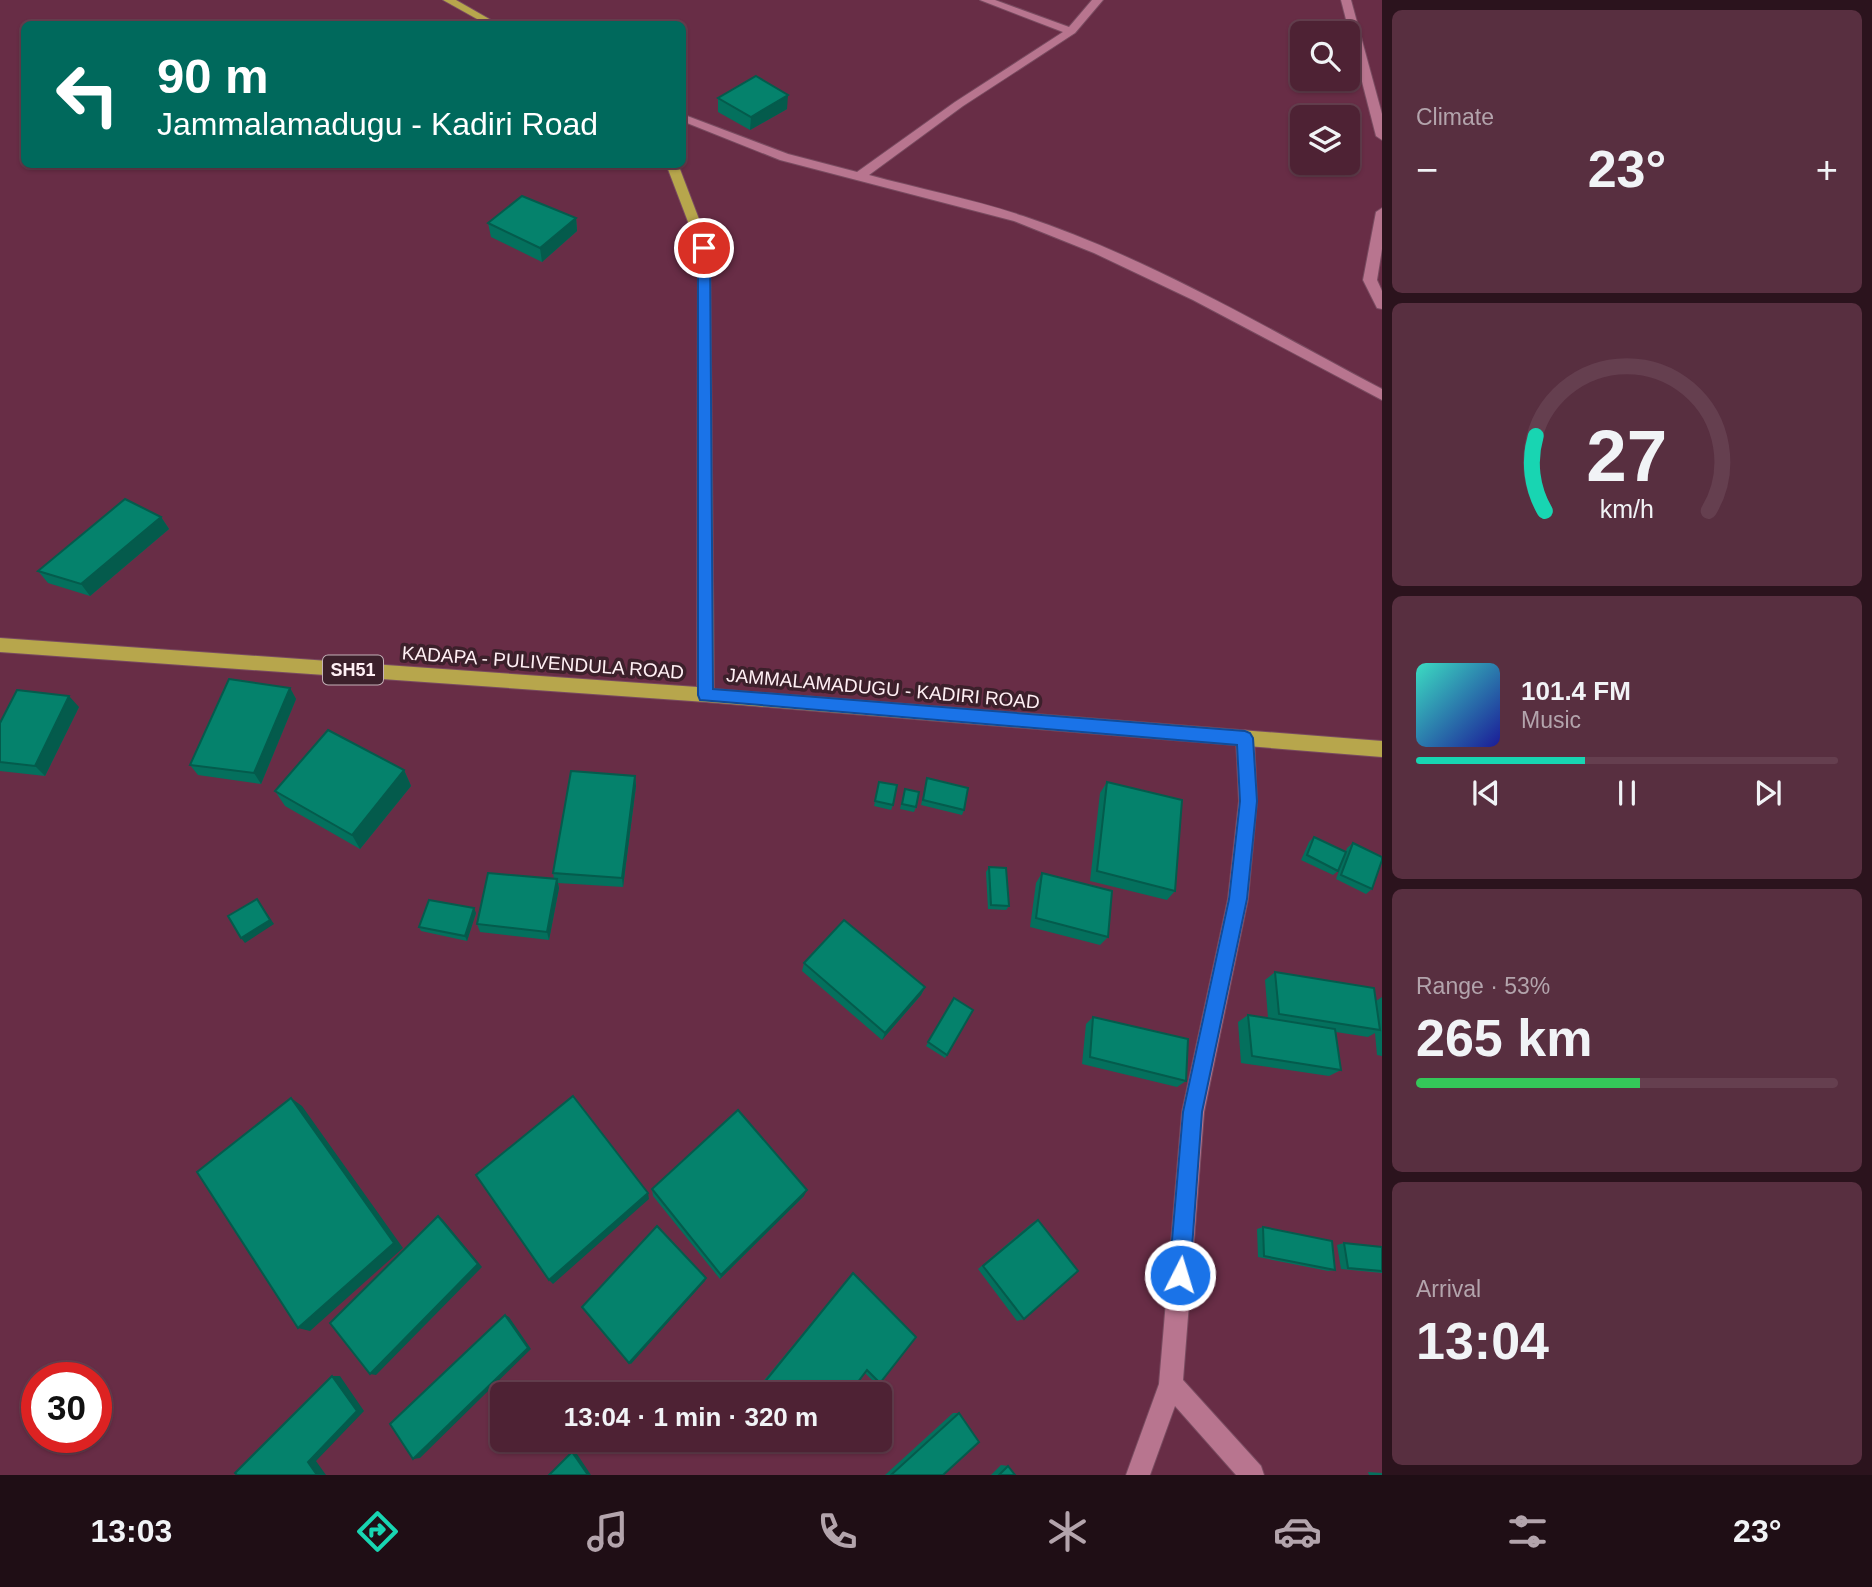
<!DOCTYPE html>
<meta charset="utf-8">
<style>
body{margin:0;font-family:Arial,sans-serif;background:#582f40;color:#f1f3f6;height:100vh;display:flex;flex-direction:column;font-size:26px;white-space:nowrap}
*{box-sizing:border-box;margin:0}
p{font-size:23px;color:#b3a4ac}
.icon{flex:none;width:38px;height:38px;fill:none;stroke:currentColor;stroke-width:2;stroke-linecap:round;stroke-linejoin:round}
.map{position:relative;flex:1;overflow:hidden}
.panel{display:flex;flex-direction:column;gap:10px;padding:10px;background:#2b131d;width:490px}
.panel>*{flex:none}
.top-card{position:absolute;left:21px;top:21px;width:665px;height:147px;border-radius:10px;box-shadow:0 2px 5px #0004,0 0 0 2px #653f4f;background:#00695c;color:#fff;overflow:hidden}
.tools{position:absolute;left:1290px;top:21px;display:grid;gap:14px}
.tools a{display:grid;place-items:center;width:70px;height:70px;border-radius:10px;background:#4e2234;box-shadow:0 2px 5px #0004,0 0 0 2px #653f4f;font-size:35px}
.speed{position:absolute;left:21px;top:1362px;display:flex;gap:14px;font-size:35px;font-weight:700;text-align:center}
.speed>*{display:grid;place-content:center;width:91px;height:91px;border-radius:50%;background:#4e2234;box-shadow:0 2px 5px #0004,0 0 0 2px #653f4f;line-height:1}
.speed .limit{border:10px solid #d22;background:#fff;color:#111}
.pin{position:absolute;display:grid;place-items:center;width:60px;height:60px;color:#fff;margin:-30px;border:4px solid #fff;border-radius:50%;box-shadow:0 2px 7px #0007}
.me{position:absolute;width:77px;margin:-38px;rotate:5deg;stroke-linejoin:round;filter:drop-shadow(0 0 5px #0008)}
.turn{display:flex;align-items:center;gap:24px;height:147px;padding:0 21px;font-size:32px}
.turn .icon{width:91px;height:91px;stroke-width:2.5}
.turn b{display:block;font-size:49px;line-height:60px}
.big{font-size:52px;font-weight:800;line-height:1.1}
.panel .tile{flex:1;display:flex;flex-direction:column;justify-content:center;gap:10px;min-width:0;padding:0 24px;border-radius:10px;background:#582f40}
.panel .dial{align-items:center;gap:0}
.dial svg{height:182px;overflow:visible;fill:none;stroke:#653f4f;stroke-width:7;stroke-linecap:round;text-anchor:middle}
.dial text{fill:#f1f3f6;stroke:none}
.song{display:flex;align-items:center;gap:21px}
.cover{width:84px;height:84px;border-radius:10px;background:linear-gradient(135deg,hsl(170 70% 55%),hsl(240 70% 35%))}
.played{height:7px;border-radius:4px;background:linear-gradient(90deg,#18d5b2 40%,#653f4f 40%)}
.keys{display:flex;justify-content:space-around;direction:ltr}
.heat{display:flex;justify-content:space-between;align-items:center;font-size:38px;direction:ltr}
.charge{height:10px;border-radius:5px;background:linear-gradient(90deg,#34c759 53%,#653f4f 0)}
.trip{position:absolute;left:490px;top:1382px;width:402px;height:70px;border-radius:10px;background:#4e2234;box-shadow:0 2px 5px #0004,0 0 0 2px #653f4f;font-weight:800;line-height:70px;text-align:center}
.menu{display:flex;height:112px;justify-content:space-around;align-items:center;background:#1f0e15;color:#b3a4ac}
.menu .icon{width:49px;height:49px}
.menu .selected{color:#18d5b2}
.menu b{font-size:32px;color:#f1f3f6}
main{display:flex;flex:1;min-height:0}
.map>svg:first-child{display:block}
</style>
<main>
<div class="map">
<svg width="1382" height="1475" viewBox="0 0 1382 1475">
<rect width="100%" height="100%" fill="#682d46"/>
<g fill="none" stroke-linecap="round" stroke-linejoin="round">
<g stroke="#794b60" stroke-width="2">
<g id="minor">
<path d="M980 0H995L1069 27 1092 0H1103L1075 33 963 106 869 175C920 189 973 199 1023 216 1149 258 1265 327 1382 389V400L1193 300 1094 253 1014 221 780 160 682 121V114L788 154 857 172 955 102 1063 32Z"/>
<polygon points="1341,0 1351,0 1382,114 1382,140 1376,136"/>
<polygon points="1382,208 1382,249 1377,280 1382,291 1382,309 1377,308 1363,280 1376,212"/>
<polygon points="1245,730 1251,733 1254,738 1257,801 1248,899 1204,1112 1183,1380 1261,1466 1264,1475 1236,1475 1175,1406 1150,1475 1126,1475 1159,1384 1182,1112 1228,899 1239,801 1236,738 1239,733"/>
</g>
</g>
<g stroke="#794b60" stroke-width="2">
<g id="primary">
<polygon points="443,0 456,0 498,24 486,24"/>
<polygon points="666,164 678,164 710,248 714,689 1382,741 1382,757 706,702 0,652 0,638 697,687 698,248"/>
</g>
</g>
<use href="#minor" fill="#b8758f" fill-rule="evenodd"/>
<use href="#primary" fill="#b7a64c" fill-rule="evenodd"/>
</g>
<g fill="#04705d">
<polygon points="718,98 787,109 750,130 718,112"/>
<polygon points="576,218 577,231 542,262 491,237 488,223"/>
<polygon points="161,517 169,529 90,596 48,583 38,571"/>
<polygon points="290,688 296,699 261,784 198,775 190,765"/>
<polygon points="79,707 45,776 0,771 0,723"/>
<polygon points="404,770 411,786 360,849 285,806 275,791"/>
<polygon points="635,776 636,786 623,887 558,883 559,888 549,940 480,932 477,924 554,879 553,873"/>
<polygon points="927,778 964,810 962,815 921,805"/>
<polygon points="879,782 893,805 891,810 874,806"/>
<polygon points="1107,782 1175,891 1167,900 1090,881 1100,793"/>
<polygon points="905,789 916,807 914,812 900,809"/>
<polygon points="1314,837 1338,871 1333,875 1301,860 1309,842"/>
<polygon points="1353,843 1372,889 1366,894 1336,879 1347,848"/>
<polygon points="989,867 1009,906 1006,910 988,909 986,872"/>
<polygon points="1042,873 1108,937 1100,945 1030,927 1036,883"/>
<polygon points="476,913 467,941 421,931 419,927"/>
<polygon points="804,963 925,987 921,995 882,1040 802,971"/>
<polygon points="1275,972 1376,1001 1382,997 1382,1056 1377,1055 1375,1033 1368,1037 1336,1032 1341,1070 1329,1076 1241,1063 1238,1022 1248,1015 1268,1018 1265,980"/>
<polygon points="954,998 947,1055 945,1058 926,1046"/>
<polygon points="1093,1017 1186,1081 1177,1087 1082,1064 1086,1024"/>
<polygon points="652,1189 804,1196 720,1279 653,1196"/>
<polygon points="1038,1220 1024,1319 1017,1321 978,1269 1031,1224"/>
<polygon points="1263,1227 1335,1270 1328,1271 1258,1257 1257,1229"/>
<polygon points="1344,1243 1382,1247 1382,1273 1341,1269 1337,1245"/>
<polygon points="853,1273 880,1383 876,1384 865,1373 848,1395 770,1395 761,1384"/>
<polygon points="953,1413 959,1413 943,1475 885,1475"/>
<polygon points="1001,1465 1008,1466 1015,1475 991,1475"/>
<polygon points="1368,1472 1382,1473 1382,1475 1369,1475"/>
</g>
<g fill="#045b4c">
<polygon points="788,95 787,109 750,130 751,117"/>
<polygon points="576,218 577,231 542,262 540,248"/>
<polygon points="161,517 169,529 90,596 81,584"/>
<polygon points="290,688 296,699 261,784 254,773"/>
<polygon points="69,696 79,707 45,776 35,766"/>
<polygon points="404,770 411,786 360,849 352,835"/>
<polygon points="635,776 636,786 623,887 622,878"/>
<polygon points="557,879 559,888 549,940 547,932"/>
<polygon points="257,899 274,924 245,943 241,938"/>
<polygon points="474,908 476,913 467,941 465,936"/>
<polygon points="925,987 921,995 882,1040 885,1033"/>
<polygon points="291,1098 302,1106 403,1248 310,1331 298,1328"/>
<polygon points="807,1190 804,1196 720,1279 721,1275"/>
<polygon points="648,1193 649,1199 553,1284 549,1280"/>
<polygon points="438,1216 443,1220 482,1267 376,1375 370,1374"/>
<polygon points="706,1278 705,1281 631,1364 629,1363"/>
<polygon points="505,1315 509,1317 531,1349 420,1458 413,1459"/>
<polygon points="332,1376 340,1376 364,1411 316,1461 326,1475 317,1475 308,1462"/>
<polygon points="575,1451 591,1475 588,1475 572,1452"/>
</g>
<g fill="#05826c" stroke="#045b4c" stroke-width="2">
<polygon points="756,76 788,95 751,117 718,98"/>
<polygon points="522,196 576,218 540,248 488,223"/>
<polygon points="125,499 161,517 81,584 38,571"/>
<polygon points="229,679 290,688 254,773 190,765"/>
<polygon points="17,690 69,696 35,766 0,762 0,723"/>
<polygon points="328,730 404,770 352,835 275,791"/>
<polygon points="571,771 635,776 622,878 553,873"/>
<polygon points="927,778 968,788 964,810 923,800"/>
<polygon points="879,782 897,785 893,805 875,801"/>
<polygon points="1107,782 1182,800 1175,891 1097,871"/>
<polygon points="905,789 919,792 916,807 902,804"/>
<polygon points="1314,837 1346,852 1338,871 1307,855"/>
<polygon points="1353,843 1382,857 1382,860 1372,889 1341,875"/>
<polygon points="989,867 1006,868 1009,906 991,905"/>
<polygon points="488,873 557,879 547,932 477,924"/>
<polygon points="1042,873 1112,891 1108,937 1036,918"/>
<polygon points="257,899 270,920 241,938 228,916"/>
<polygon points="429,900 474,908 465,936 419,927"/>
<polygon points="844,920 925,987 885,1033 804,963"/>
<polygon points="1275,972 1374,988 1380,1030 1279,1014"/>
<polygon points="954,998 973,1010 947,1055 928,1042"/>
<polygon points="1248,1015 1335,1029 1341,1070 1252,1056"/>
<polygon points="1093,1017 1188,1039 1186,1081 1090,1057"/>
<polygon points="573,1096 648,1193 549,1280 476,1175"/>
<polygon points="291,1098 394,1243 298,1328 197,1172"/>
<polygon points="738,1110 807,1190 721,1275 652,1189"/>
<polygon points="438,1216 478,1264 370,1374 330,1323"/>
<polygon points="1038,1220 1078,1271 1024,1319 983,1266"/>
<polygon points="657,1226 706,1278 629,1363 582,1307"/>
<polygon points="1263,1227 1332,1241 1335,1270 1264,1256"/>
<polygon points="1344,1243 1382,1247 1382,1271 1348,1268"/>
<polygon points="853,1273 916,1337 880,1383 867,1370 848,1395 772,1395 763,1384"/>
<polygon points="505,1315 528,1348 413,1459 390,1424"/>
<polygon points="332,1376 357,1411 308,1462 317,1475 237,1475 235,1473"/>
<polygon points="959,1413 979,1442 943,1475 891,1475"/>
<polygon points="572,1452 588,1475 549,1475"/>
<polygon points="1008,1466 1015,1475 999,1475"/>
</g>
<polygon fill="#1a73e8" stroke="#114b97" stroke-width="2" points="704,244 710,248 713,689 1245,731 1250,733 1253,738 1257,801 1247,899 1202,1112 1190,1275 1187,1282 1180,1285 1172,1282 1169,1275 1183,1112 1229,899 1240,801 1237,745 700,700 698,695 698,248"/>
<g text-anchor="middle" stroke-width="7" stroke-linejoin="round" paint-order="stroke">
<rect fill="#3c202b" stroke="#c4b1b8" stroke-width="2" x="323" y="655.5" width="60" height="29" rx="5"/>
<g font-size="18" font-weight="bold" fill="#ffeff4">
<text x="353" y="676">SH51</text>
</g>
<g font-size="19" fill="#ffeff4" stroke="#3c202b">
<text transform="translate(543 662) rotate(4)" y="7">KADAPA - PULIVENDULA ROAD</text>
<text transform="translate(883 688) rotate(5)" y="7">JAMMALAMADUGU - KADIRI ROAD</text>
</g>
</g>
</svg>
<div class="tools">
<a><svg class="icon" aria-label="search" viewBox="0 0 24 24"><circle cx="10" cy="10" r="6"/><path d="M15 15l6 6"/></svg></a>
<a><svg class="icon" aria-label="layers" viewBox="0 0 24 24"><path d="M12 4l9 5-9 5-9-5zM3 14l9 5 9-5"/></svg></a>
</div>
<div class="speed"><div class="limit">30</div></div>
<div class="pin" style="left:704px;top:248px;background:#d93025"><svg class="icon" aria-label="arrive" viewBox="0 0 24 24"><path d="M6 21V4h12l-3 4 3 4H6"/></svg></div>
<svg class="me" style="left:1180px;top:1275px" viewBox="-20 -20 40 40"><circle r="17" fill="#1a73e8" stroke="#fff" stroke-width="3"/><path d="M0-11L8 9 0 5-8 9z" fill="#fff"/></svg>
<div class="trip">13:04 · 1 min · 320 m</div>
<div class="top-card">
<div class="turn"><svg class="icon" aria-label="left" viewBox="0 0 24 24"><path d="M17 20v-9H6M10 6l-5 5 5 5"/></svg><div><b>90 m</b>Jammalamadugu - Kadiri Road</div></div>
</div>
</div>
<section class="panel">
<div class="tile"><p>Climate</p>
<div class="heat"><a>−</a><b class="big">23°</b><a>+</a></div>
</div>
<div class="tile dial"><svg viewBox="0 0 100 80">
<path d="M14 69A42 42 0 1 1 86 69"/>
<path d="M14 69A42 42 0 0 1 10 36" stroke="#18d5b2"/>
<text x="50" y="56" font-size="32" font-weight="700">27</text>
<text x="50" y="72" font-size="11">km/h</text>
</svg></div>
<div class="tile">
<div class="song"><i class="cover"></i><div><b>101.4 FM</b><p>Music</p></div></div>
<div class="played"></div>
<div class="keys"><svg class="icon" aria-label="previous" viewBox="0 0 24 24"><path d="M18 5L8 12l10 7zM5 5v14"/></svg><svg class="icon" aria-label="pause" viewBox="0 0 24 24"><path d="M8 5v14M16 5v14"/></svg><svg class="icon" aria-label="next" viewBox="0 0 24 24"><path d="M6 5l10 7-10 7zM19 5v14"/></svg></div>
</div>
<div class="tile"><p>Range · 53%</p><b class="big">265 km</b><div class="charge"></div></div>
<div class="tile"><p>Arrival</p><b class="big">13:04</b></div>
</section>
</main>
<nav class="menu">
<b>13:03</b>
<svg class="icon selected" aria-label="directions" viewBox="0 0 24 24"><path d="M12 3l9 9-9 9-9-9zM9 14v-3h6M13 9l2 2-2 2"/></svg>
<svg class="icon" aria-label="music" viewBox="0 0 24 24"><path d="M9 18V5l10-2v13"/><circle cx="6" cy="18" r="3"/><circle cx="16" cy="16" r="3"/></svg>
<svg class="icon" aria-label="phone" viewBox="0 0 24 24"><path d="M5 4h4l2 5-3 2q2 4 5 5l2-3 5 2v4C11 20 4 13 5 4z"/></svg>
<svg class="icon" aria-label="climate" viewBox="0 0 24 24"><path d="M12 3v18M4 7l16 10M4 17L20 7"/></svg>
<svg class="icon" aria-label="car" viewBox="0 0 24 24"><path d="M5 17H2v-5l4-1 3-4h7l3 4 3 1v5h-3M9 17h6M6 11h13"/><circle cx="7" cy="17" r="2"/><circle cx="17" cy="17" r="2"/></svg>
<svg class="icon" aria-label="filters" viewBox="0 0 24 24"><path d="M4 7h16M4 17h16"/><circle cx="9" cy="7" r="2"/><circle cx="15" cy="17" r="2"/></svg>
<b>23°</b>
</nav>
